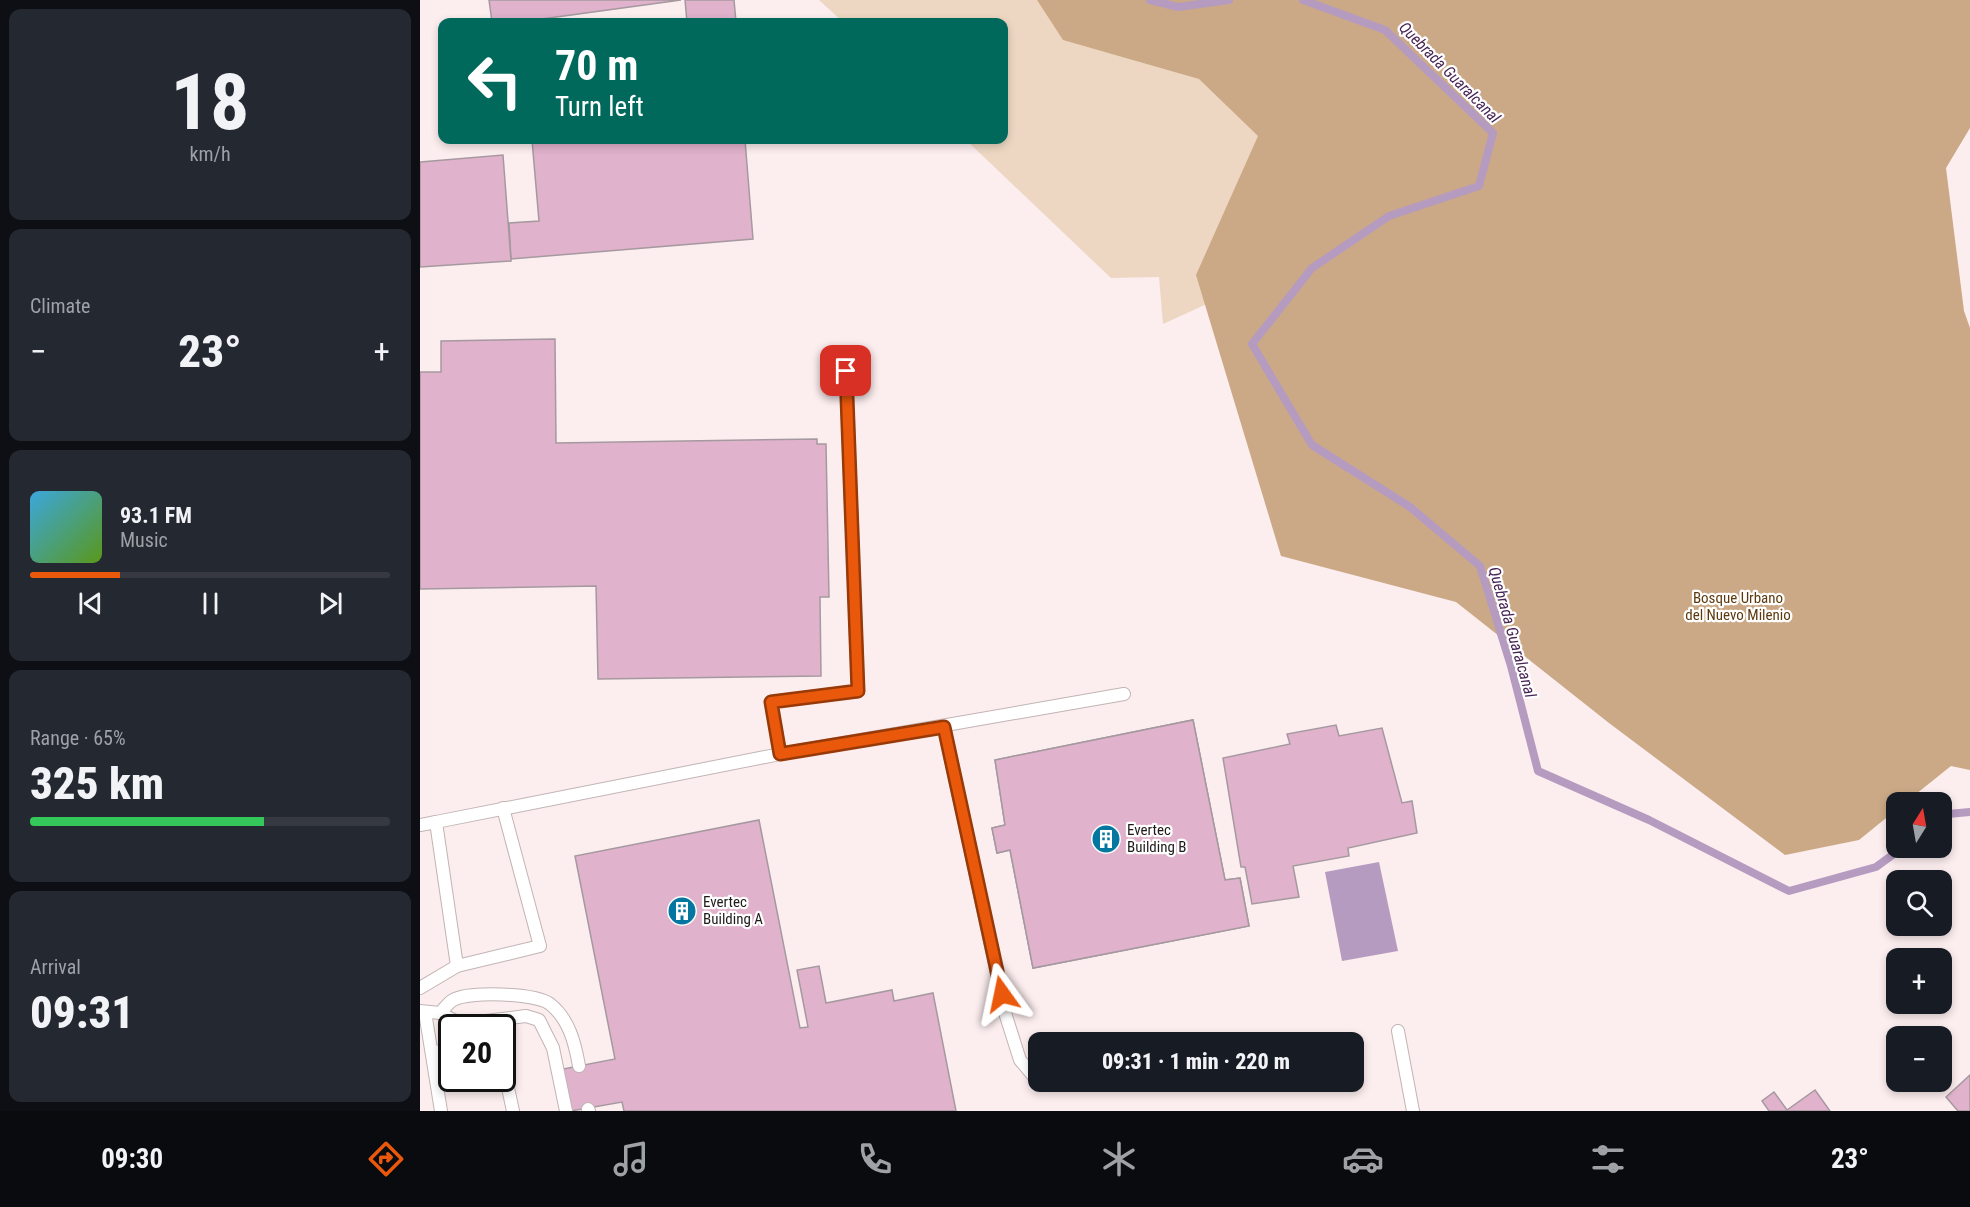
<!DOCTYPE html>
<meta charset="utf-8">
<style>
body{margin:0;font-family:"Roboto Condensed",sans-serif;background:#242831;color:#f1f3f6;height:100vh;display:flex;flex-direction:column;font-size:22px;white-space:nowrap}
*{box-sizing:border-box;margin:0}
p{font-size:20px;color:#9ea1a6}
.icon{flex:none;width:33px;height:33px;fill:none;stroke:currentColor;stroke-width:2;stroke-linecap:round;stroke-linejoin:round}
.map{position:relative;flex:1;overflow:hidden}
.details{display:flex;flex-direction:column;gap:9px;padding:9px;background:#0d0f14;width:420px}
.details>*{flex:none}
.banner{position:absolute;left:18px;top:18px;width:570px;height:126px;border-radius:12px;box-shadow:0 3px 9px #0003;background:#00695c;color:#fff;overflow:hidden}
.needle{width:39px;rotate:11deg}
.fabs{position:absolute;left:1466px;top:792px;display:grid;gap:12px}
.fabs a{display:grid;place-items:center;width:66px;height:66px;border-radius:12px;background:#171b24;box-shadow:0 3px 9px #0003;font-size:30px}
.speed{position:absolute;left:18px;top:1014px;display:flex;gap:12px;font-size:30px;font-weight:700;text-align:center}
.speed>*{display:grid;place-content:center;width:78px;height:78px;border-radius:50%;background:#171b24;box-shadow:0 3px 9px #0003;line-height:1}
.speed .limit{border:3px solid #111;border-radius:9px;background:#fff;color:#111}
.pin{position:absolute;display:grid;place-items:center;width:51px;height:51px;color:#fff;margin:-26px;border-radius:12px;box-shadow:0 3px 9px #0006}
.me{position:absolute;width:66px;margin:-33px;rotate:348deg;stroke-linejoin:round;filter:drop-shadow(0 0 4px #0008)}
.turn{display:flex;align-items:center;gap:21px;height:126px;padding:0 18px;font-size:27px}
.turn .icon{width:78px;height:78px;stroke-width:2.5}
.turn b{display:block;font-size:42px;line-height:51px}
.big{font-size:45px;font-weight:800;line-height:1.1}
.details .tile{flex:1;display:flex;flex-direction:column;justify-content:center;gap:9px;min-width:0;padding:0 21px;border-radius:12px;background:#242831}
.details .dial{align-items:center;gap:0}
.dial b{font-size:78px;line-height:1}
.song{display:flex;align-items:center;gap:18px}
.cover{width:72px;height:72px;border-radius:9px;background:linear-gradient(135deg,hsl(200 70% 55%),hsl(90 70% 35%))}
.played{height:6px;border-radius:3px;background:linear-gradient(90deg,#ea580c 25%,#363941 25%)}
.keys{display:flex;justify-content:space-around;direction:ltr}
.heat{display:flex;justify-content:space-between;align-items:center;font-size:33px;direction:ltr}
.charge{height:9px;border-radius:4px;background:linear-gradient(90deg,#34c759 65%,#363941 0)}
.trip{position:absolute;left:608px;top:1032px;width:336px;height:60px;border-radius:12px;background:#171b24;box-shadow:0 3px 9px #0003;font-weight:800;line-height:60px;text-align:center}
.tab-bar{display:flex;height:96px;justify-content:space-around;align-items:center;background:#090b0e;color:#9ea1a6}
.tab-bar .icon{width:42px;height:42px}
.tab-bar .current{color:#ea580c}
.tab-bar b{font-size:27px;color:#f1f3f6}
main{display:flex;flex:1;min-height:0}
.map>svg:first-child{display:block}
</style>
<main>
<section class="details">
<div class="tile dial"><b>18</b><p>km/h</p></div>
<div class="tile"><p>Climate</p>
<div class="heat"><a>−</a><b class="big">23°</b><a>+</a></div>
</div>
<div class="tile">
<div class="song"><i class="cover"></i><div><b>93.1 FM</b><p>Music</p></div></div>
<div class="played"></div>
<div class="keys"><svg class="icon" aria-label="previous" viewBox="0 0 24 24"><path d="M18 5L8 12l10 7zM5 5v14"/></svg><svg class="icon" aria-label="pause" viewBox="0 0 24 24"><path d="M8 5v14M16 5v14"/></svg><svg class="icon" aria-label="next" viewBox="0 0 24 24"><path d="M6 5l10 7-10 7zM19 5v14"/></svg></div>
</div>
<div class="tile"><p>Range · 65%</p><b class="big">325 km</b><div class="charge"></div></div>
<div class="tile"><p>Arrival</p><b class="big">09:31</b></div>
</section>
<div class="map">
<svg width="1550" height="1111" viewBox="0 0 1550 1111">
<rect width="100%" height="100%" fill="#fcedee"/>
<polygon fill="#edd7c2" points="399,0 1352,0 1326,58 743,324 739,277 691,278 546,140 584,140 584,22 423,22"/>
<polygon fill="#cba986" points="617,0 1550,0 1550,128 1526,168 1544,311 1550,328 1550,770 1531,766 1486,802 1476,802 1476,810 1439,840 1365,855 1189,723 1036,602 861,556 776,275 838,136 779,79 643,40"/>
<polygon fill="#b69bc1" points="959,862 978,951 922,961 905,872"/>
<g fill="none" stroke-linecap="round" stroke-linejoin="round">
<g stroke="#b69bc1" stroke-width="8">
<polyline points="730,0 758,7 809,0"/>
<polyline points="883,0 965,30 1073,133 1059,186 969,216 892,268 832,344 892,445 990,507 1060,566 1091,666 1118,771 1229,820 1369,891 1456,867 1482,848"/>
<polyline points="1521,819 1528,814 1550,812"/>
</g>
</g>
<g fill="#e0b2cc" stroke="#a599a0" stroke-width="1.5">
<polygon points="69,0 261,0 122,19 122,22 72,22"/>
<polygon points="265,0 314,0 316,22 267,22"/>
<polygon points="112,140 325,140 333,239 91,259 89,223 119,221"/>
<polygon points="83,155 91,261 0,267 0,162"/>
<polygon points="135,339 136,443 397,439 397,444 406,444 409,597 400,597 401,676 178,679 176,586 0,589 0,372 21,372 21,341"/>
<polygon points="773,720 805,880 820,878 829,926 613,968 590,850 577,853 572,828 585,825 575,760"/>
<polygon points="773,720 805,880 820,878 829,926 613,968 590,850 577,853 572,828 585,825 575,760"/>
<polygon points="916,725 919,736 962,728 982,803 992,801 997,833 928,848 929,856 873,866 879,897 832,904 825,867 821,867 803,758 870,744 867,734"/>
<polygon points="339,820 380,1028 388,1027 377,970 399,966 406,1003 472,990 474,1001 513,993 536,1111 204,1111 202,1102 151,1111 143,1069 195,1059 155,856"/>
<polygon points="1550,1075 1550,1111 1538,1111 1526,1097"/>
<polygon points="1395,1090 1410,1111 1349,1111 1342,1101 1354,1092 1367,1110"/>
</g>
<g fill="none" stroke-linecap="round" stroke-linejoin="round">
<g stroke="#c2b4b5" stroke-width="14">
<g id="service">
<polyline points="524,727 586,1016 600,1060 621,1085 649,1082"/>
<polyline points="360,754 351,702 438,691 426,371"/>
<polyline points="0,825 16,822"/>
<polyline points="37,966 120,946 83,808"/>
<polyline points="0,988 37,966 16,822 360,754 704,694"/>
<path d="M0 1011 20 1013C24 1009 28 1003 33 1000 49 991 115 993 130 1004 149 1019 155 1043 159 1066"/>
<polyline points="5,1012 21,1111"/>
<polyline points="20,1013 41,1024 106,1016 119,1020 133,1048 146,1111"/>
<polyline points="978,1031 993,1111"/>
<polyline points="13,1052 32,1050"/>
<polyline points="82,1060 93,1111"/>
<polyline points="168,1109 169,1111"/>
</g>
</g>
<use href="#service" stroke="#fff" stroke-width="12"/>
</g>
<g fill="none" stroke-linecap="round" stroke-linejoin="round">
<g stroke="#983908" stroke-width="15">
<polyline id="route" points="426,371 438,691 351,702 360,754 524,727 582,994"/>
</g>
<use href="#route" stroke="#ea580c" stroke-width="10"/>
</g>
<defs>
<g id="building-disc" transform="scale(1.5)"><circle r="9.5" fill="#0477a0" stroke="#fff"/><path d="M-4-6H4V6H1V3H-1V6H-4ZM-2.5-4.3h1.7v1.8h-1.7ZM.8-4.3h1.7v1.8H.8ZM-2.5-1h1.7V.8h-1.7ZM.8-1h1.7V.8H.8Z" fill="#fff"/></g>
</defs>
<g fill-rule="evenodd">
<use href="#building-disc" x="686" y="839"/>
<use href="#building-disc" x="262" y="911"/>
</g>
<g text-anchor="middle" stroke-width="4.5" stroke-linejoin="round" paint-order="stroke">
<g font-size="15" fill="#5c3a0e" stroke="#fff">
<text x="1318" y="603">Bosque Urbano<tspan x="1318" dy="17">del Nuevo Milenio</tspan></text>
</g>
<g font-size="15" fill="#1f1a1a" stroke="#fff" text-anchor="start">
<text x="707" y="835">Evertec<tspan x="707" dy="17">Building B</tspan></text>
<text x="283" y="907">Evertec<tspan x="283" dy="17">Building A</tspan></text>
</g>
<g font-size="16" font-style="italic" fill="#482455" stroke="#fff">
<text transform="translate(1030 72) rotate(45)" y="6">Quebrada Guaralcanal</text>
<text transform="translate(1093 632) rotate(74)" y="6">Quebrada Guaralcanal</text>
</g>
</g>
</svg>
<div class="fabs">
<a><svg class="needle" viewBox="-14 -14 28 28"><path d="M0-13l5 13h-10z" fill="#e53935"/><path d="M0 13l5-13h-10z" fill="#9ea1a6"/></svg></a>
<a><svg class="icon" aria-label="search" viewBox="0 0 24 24"><circle cx="10" cy="10" r="6"/><path d="M15 15l6 6"/></svg></a>
<a>+</a>
<a>−</a>
</div>
<div class="speed"><div class="limit">20</div></div>
<div class="pin" style="left:426px;top:371px;background:#d93025"><svg class="icon" aria-label="arrive" viewBox="0 0 24 24"><path d="M6 21V4h12l-3 4 3 4H6"/></svg></div>
<svg class="me" style="left:582px;top:994px" viewBox="-20 -20 40 40"><path d="M0-17L14 15 0 8-14 15z" fill="#ea580c" stroke="#fff" stroke-width="4"/></svg>
<div class="trip">09:31 · 1 min · 220 m</div>
<div class="banner">
<div class="turn"><svg class="icon" aria-label="left" viewBox="0 0 24 24"><path d="M17 20v-9H6M10 6l-5 5 5 5"/></svg><div><b>70 m</b>Turn left</div></div>
</div>
</div>
</main>
<nav class="tab-bar">
<b>09:30</b>
<svg class="icon current" aria-label="directions" viewBox="0 0 24 24"><path d="M12 3l9 9-9 9-9-9zM9 14v-3h6M13 9l2 2-2 2"/></svg>
<svg class="icon" aria-label="music" viewBox="0 0 24 24"><path d="M9 18V5l10-2v13"/><circle cx="6" cy="18" r="3"/><circle cx="16" cy="16" r="3"/></svg>
<svg class="icon" aria-label="phone" viewBox="0 0 24 24"><path d="M5 4h4l2 5-3 2q2 4 5 5l2-3 5 2v4C11 20 4 13 5 4z"/></svg>
<svg class="icon" aria-label="climate" viewBox="0 0 24 24"><path d="M12 3v18M4 7l16 10M4 17L20 7"/></svg>
<svg class="icon" aria-label="car" viewBox="0 0 24 24"><path d="M5 17H2v-5l4-1 3-4h7l3 4 3 1v5h-3M9 17h6M6 11h13"/><circle cx="7" cy="17" r="2"/><circle cx="17" cy="17" r="2"/></svg>
<svg class="icon" aria-label="filters" viewBox="0 0 24 24"><path d="M4 7h16M4 17h16"/><circle cx="9" cy="7" r="2"/><circle cx="15" cy="17" r="2"/></svg>
<b>23°</b>
</nav>
